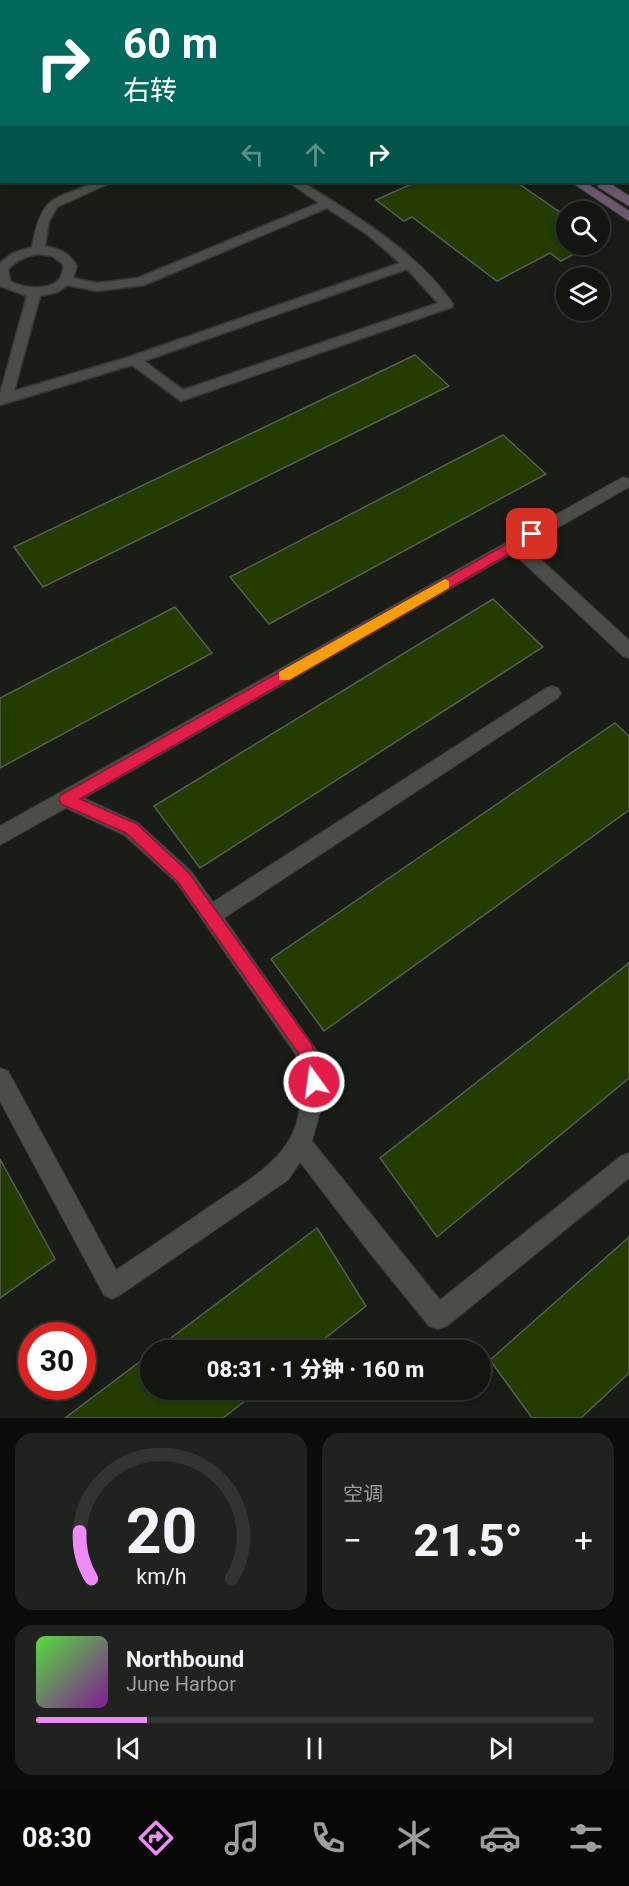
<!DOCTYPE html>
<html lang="zh">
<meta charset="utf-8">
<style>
body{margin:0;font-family:Roboto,"Noto Sans SC",sans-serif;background:#20221f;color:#f1f3f6;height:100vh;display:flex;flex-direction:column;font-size:22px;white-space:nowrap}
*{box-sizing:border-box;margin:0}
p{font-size:20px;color:#9d9f9f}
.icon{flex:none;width:33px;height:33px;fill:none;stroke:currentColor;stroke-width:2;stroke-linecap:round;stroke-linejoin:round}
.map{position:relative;height:1418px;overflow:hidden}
.panel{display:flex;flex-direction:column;gap:15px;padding:15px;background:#0a0c09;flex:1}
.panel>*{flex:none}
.top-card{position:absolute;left:0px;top:0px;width:630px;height:183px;box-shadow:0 3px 9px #0003,0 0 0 2px #323431;background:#00695c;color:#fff;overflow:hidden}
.controls{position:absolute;left:556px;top:201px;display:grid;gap:12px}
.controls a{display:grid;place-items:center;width:54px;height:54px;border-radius:50%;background:#131511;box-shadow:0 3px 9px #0003,0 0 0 2px #323431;font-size:30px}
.speed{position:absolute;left:18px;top:1322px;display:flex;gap:12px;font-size:30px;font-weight:700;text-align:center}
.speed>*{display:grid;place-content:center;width:78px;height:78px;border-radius:50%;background:#131511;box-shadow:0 3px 9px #0003,0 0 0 2px #323431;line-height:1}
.speed .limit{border:9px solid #d22;background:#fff;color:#111}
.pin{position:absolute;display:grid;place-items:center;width:51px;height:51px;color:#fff;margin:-26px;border-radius:12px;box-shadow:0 3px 9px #0006}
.me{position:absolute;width:66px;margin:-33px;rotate:346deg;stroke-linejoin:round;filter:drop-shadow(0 0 4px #0008)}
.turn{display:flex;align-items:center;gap:21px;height:126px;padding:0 24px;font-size:27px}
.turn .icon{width:78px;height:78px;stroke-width:2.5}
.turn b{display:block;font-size:42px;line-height:51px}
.lanes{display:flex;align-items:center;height:57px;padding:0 24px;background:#0003;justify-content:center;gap:30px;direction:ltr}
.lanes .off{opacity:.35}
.big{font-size:45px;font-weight:800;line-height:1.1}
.panel .card{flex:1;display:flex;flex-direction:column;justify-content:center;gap:9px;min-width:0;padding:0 21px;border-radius:18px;background:#20221f}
.panel .dial{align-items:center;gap:0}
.dial svg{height:156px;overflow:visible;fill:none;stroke:#323431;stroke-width:7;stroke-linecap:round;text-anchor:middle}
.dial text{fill:#f1f3f6;stroke:none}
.song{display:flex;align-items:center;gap:18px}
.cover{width:72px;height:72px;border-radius:9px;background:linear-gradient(135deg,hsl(110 70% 55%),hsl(290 70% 35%))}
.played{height:6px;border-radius:3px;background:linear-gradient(90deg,#ed8cf9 20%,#323431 20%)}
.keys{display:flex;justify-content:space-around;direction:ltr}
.heat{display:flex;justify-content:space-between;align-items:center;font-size:33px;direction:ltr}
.panel .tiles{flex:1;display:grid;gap:15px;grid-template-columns:1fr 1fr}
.card:last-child{grid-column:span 2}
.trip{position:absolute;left:140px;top:1340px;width:351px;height:60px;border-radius:30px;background:#131511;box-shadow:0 3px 9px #0003,0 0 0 2px #323431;font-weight:800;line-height:60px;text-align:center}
.menu{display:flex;height:96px;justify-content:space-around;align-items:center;background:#080807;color:#9d9f9f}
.menu .icon{width:42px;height:42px}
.menu .current{color:#ed8cf9}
.menu b{font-size:27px;color:#f1f3f6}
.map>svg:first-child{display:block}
</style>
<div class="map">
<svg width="629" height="1418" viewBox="0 0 629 1418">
<rect width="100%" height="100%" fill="#191c17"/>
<g fill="#233d01" stroke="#585c56" stroke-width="1.5">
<polygon points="416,182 516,182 567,217 567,244 593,244 561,261 550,253 497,281 412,217 404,221 376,200"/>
<polygon points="415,355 449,386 43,587 14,547"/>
<polygon points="503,435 546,474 269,624 230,577"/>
<polygon points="493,599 543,647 200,868 154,806"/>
<polygon points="175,607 212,653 0,768 0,698"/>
<polygon points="615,723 629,736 629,810 324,1031 271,959"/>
<polygon points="629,963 629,1078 437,1237 380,1158"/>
<polygon points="0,1159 55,1259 0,1298"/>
<polygon points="317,1228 366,1306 310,1350 155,1350"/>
<polygon points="629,1237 629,1373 581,1418 532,1418 490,1360"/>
<polygon points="150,1354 150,1389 260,1389 223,1418 65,1418"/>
</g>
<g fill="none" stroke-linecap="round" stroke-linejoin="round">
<g stroke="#363835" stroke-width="3">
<g id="lane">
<polygon points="196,0 209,0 195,2"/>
<polygon points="0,70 2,70 0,77"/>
<path d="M97 182H112L57 207 49 221 45 246C60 249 69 253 77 266L73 278 97 283 138 278 319 203 289 182H302C356 216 416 251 453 304L452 307 181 401 132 365 0 405V394L27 296 0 286V263L13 253 32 247C42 195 52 200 97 182ZM327 208 368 235 400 263 129 357 14 391 40 296 58 292 67 285 97 291 144 285ZM38 254 52 256 63 264C66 292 27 291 10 281L8 269C17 260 26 256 38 254ZM407 269 438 303 183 390 144 361Z"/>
</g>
</g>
<g stroke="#363835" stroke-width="2">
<g id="street">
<polygon points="414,0 427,0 413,2"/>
<path d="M623 477 629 479V487L526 546 629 640V658L623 656 513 553 84 798 138 823 191 871 213 902 546 688 552 686 558 688 561 693 558 698 224 918 317 1051 323 1101 312 1141 440 1300 621 1156 629 1153V1178L447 1326 438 1329 429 1326 369 1252 300 1162 288 1180 120 1295 112 1299 104 1295 0 1101V1068L8 1071 116 1270C148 1249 180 1227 212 1205 276 1162 314 1143 296 1055L177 883 124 835 66 808 0 845V826Z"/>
</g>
</g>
<g stroke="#363835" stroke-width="2">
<g id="secondary">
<polygon points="305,0 316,0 317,2 306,2"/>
<polygon points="325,0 336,0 337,2 326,2"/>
<polygon points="571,182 585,182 629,211 629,221"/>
<polygon points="598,182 608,182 629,196 629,206 598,187"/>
</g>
</g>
<use href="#lane" fill="#4a4d48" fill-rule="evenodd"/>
<use href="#street" fill="#4a4d48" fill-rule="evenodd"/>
<use href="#secondary" fill="#6c576e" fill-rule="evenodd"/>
</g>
<polygon fill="#e11d48" stroke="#92132f" stroke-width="1.5" points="532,530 537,531 537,538 80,799 137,824 189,873 312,1045 322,1082 320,1087 314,1090 308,1087 299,1054 178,882 126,833 61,804 59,799 61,795"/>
<polygon fill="#f59e0b" points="445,579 449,581 449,588 289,680 279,680 279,672"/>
</svg>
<div class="controls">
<a><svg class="icon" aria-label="search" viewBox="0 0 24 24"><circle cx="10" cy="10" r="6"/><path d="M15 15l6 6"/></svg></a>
<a><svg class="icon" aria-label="layers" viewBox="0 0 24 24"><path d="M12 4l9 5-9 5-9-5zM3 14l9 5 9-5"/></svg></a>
</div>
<div class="speed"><div class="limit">30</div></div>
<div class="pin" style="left:532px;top:534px;background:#d93025"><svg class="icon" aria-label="arrive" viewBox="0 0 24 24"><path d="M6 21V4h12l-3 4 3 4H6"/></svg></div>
<svg class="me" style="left:314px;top:1082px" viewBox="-20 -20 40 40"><circle r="17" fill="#e11d48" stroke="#fff" stroke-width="3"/><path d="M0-11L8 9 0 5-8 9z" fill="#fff"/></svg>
<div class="trip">08:31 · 1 分钟 · 160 m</div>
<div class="top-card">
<div class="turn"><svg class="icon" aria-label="right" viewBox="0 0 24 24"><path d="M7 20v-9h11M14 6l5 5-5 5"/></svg><div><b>60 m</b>右转</div></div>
<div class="lanes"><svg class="icon off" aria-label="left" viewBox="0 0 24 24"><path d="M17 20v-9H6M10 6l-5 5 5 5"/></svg><svg class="icon off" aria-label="ahead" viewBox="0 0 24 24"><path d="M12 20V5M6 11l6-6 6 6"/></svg><svg class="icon" aria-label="right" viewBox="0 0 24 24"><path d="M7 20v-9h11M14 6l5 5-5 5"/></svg></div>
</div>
</div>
<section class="panel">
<div class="tiles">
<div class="card dial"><svg viewBox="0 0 100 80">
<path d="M14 69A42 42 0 1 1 86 69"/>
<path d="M14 69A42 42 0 0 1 8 45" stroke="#ed8cf9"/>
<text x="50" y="56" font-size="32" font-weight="700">20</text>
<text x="50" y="72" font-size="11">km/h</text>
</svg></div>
<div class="card"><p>空调</p>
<div class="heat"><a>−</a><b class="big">21.5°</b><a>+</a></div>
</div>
<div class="card">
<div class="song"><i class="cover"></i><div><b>Northbound</b><p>June Harbor</p></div></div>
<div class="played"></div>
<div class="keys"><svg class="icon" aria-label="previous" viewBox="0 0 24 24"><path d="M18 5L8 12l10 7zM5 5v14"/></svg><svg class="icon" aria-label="pause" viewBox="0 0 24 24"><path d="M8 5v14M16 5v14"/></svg><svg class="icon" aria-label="next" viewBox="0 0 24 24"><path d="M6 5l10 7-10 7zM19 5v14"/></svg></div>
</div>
</div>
</section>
<nav class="menu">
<b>08:30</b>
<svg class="icon current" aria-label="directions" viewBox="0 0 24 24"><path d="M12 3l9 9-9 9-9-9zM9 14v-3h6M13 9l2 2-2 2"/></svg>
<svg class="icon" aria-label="music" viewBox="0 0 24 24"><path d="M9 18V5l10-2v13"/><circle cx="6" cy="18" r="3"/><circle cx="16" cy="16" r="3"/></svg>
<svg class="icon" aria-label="phone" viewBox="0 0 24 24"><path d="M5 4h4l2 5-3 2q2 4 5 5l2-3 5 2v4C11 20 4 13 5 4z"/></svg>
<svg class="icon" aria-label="climate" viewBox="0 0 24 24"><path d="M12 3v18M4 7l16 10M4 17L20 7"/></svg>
<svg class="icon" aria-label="car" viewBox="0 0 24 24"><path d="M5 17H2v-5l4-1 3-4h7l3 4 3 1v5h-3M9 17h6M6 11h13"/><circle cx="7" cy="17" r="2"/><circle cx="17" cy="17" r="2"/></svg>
<svg class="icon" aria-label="filters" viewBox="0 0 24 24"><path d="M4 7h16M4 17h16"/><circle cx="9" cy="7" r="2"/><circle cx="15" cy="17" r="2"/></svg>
</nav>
